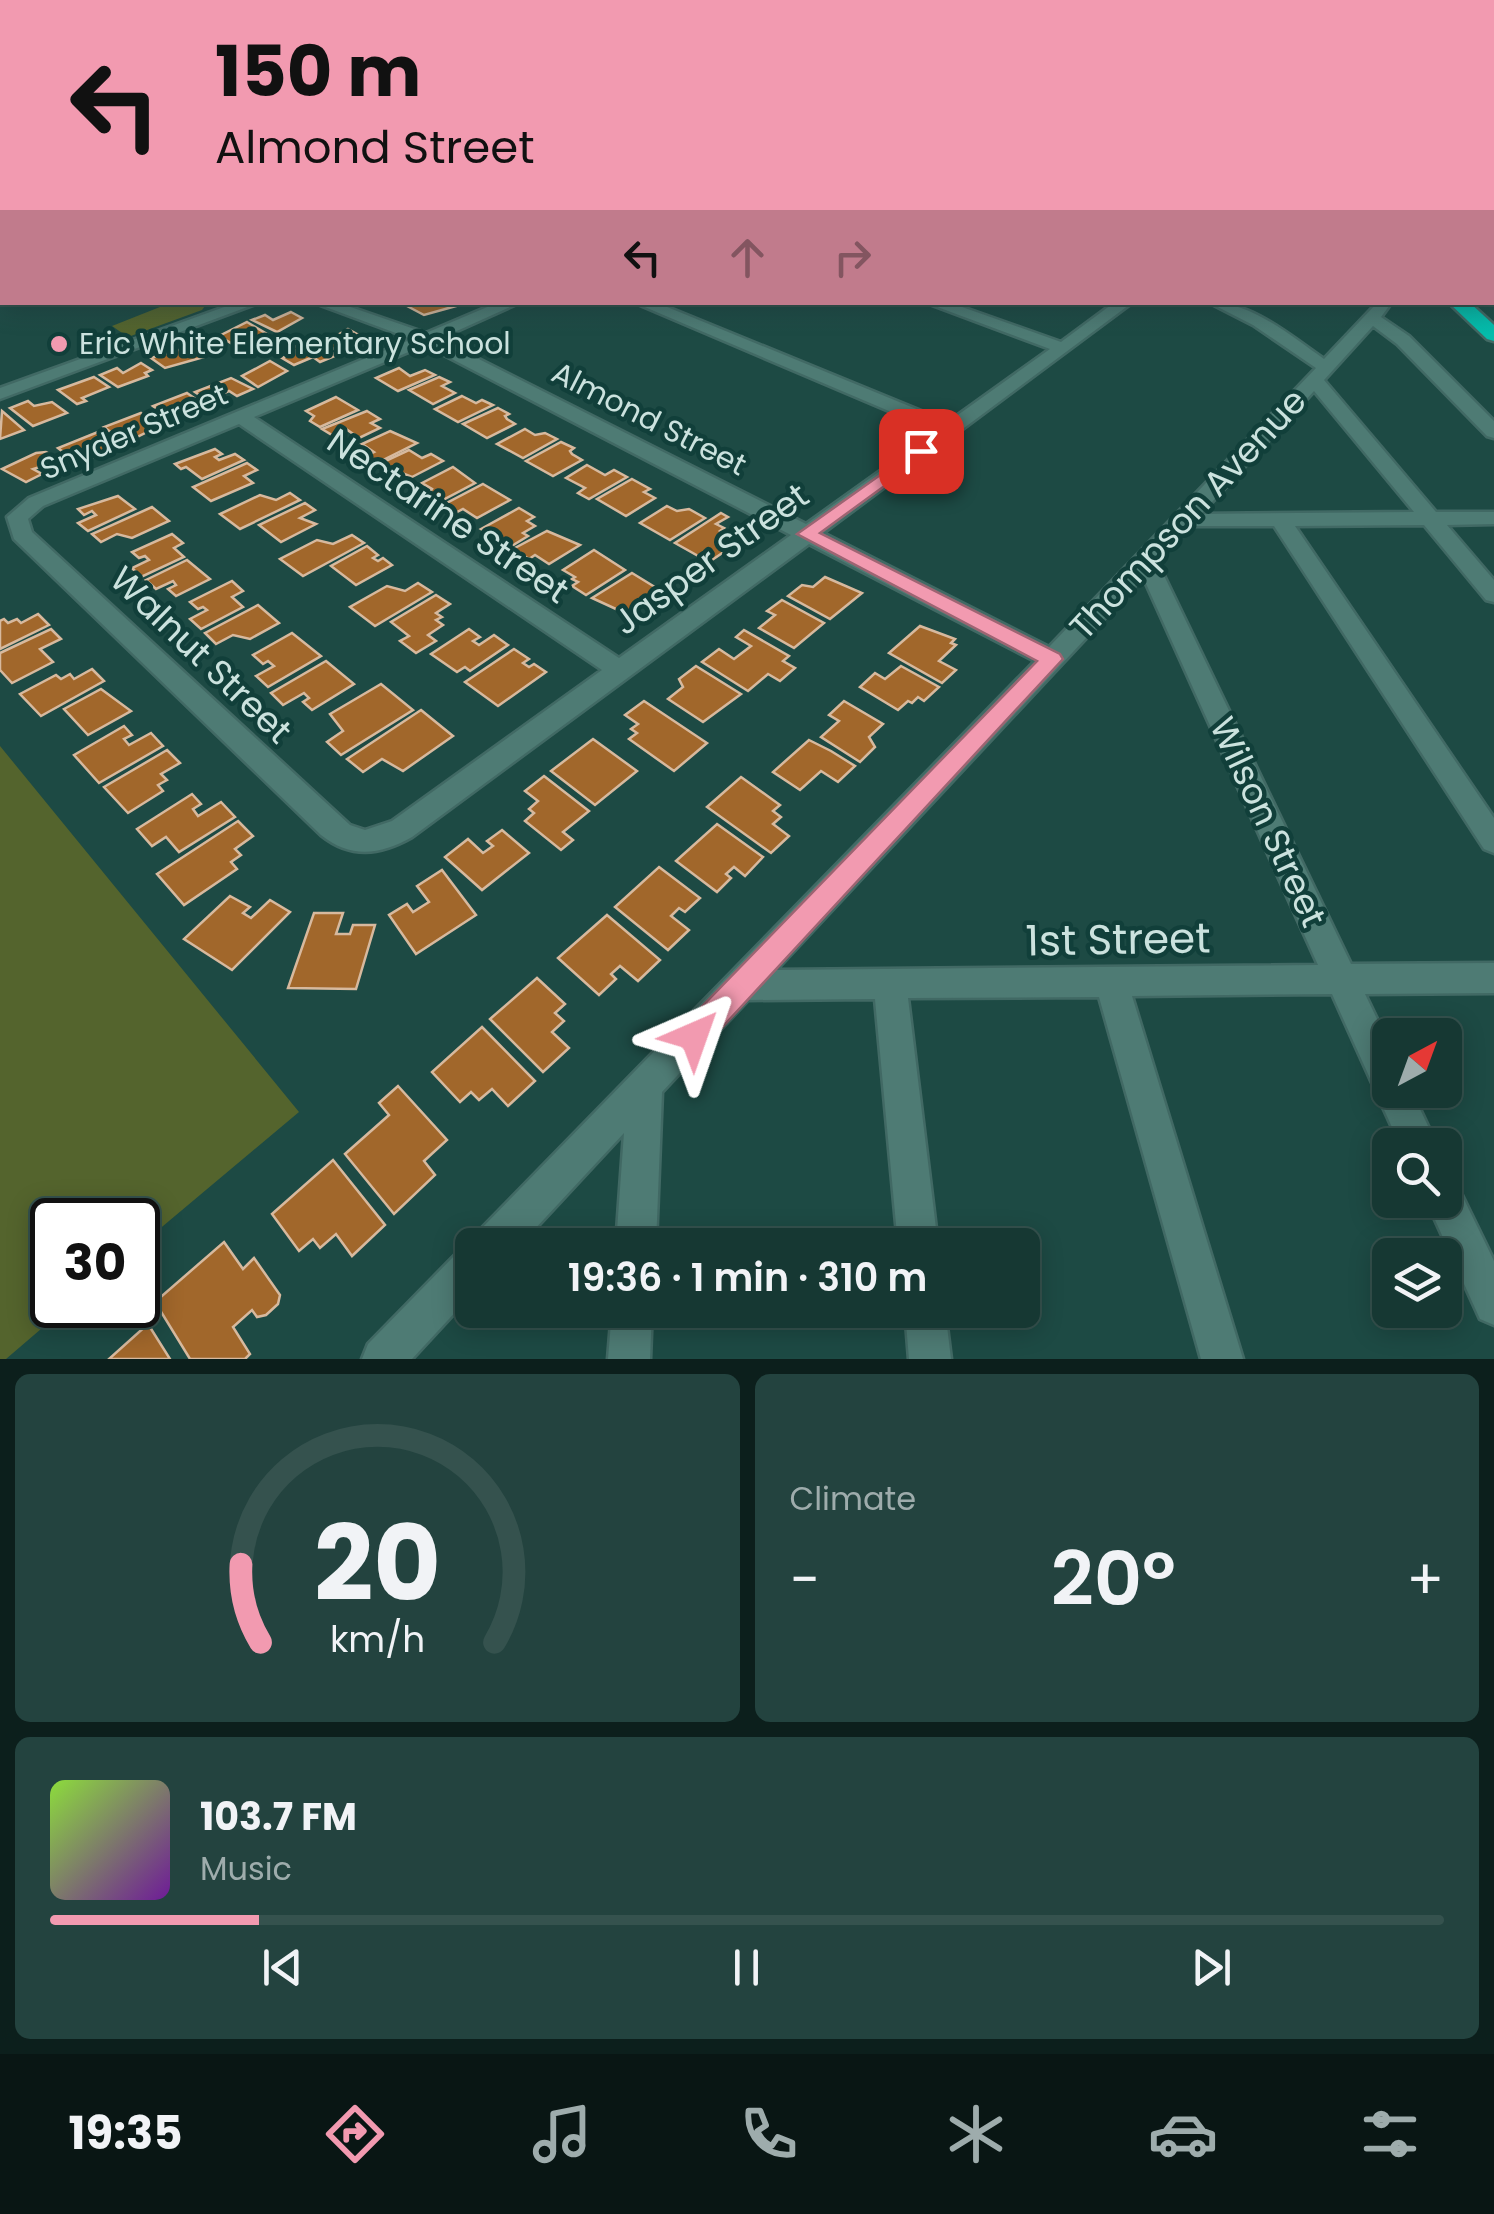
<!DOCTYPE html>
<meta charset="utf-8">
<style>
body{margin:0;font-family:Poppins,sans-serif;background:#23433f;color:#f1f3f6;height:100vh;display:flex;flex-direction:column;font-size:38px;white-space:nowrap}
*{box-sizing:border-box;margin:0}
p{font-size:32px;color:#9eacac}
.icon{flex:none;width:55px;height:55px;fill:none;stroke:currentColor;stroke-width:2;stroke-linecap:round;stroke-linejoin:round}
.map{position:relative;height:1359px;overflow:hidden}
.sheet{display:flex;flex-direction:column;gap:15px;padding:15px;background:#0c1f1c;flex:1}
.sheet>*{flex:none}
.guide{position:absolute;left:0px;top:0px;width:1495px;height:305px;box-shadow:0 5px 25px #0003,0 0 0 2px #35524e;background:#f29ab0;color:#111;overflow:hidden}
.needle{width:65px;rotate:41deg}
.buttons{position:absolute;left:1372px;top:1018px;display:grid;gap:20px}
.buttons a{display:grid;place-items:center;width:90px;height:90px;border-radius:15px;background:#163833;box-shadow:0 5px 25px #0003,0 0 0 2px #35524e;font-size:50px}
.speed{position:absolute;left:30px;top:1198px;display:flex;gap:20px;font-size:50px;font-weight:700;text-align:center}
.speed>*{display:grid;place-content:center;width:130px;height:130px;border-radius:50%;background:#163833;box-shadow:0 5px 25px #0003,0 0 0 2px #35524e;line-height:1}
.speed .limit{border:5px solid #111;border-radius:15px;background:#fff;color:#111}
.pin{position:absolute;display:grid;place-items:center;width:85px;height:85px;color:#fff;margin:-42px;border-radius:20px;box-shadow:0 5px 15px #0006}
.me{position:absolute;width:110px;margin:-55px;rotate:43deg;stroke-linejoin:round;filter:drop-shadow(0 0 8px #0008)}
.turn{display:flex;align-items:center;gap:35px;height:210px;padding:0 50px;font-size:45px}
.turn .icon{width:130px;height:130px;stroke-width:2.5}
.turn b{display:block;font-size:70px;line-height:85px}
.lanes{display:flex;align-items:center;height:95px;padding:0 50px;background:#0003;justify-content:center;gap:50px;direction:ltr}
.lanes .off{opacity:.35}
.big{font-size:75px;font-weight:600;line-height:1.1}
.sheet .widget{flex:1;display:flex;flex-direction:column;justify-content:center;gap:15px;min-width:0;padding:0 35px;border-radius:15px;background:#23433f}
.sheet .dial{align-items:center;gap:0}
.dial svg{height:260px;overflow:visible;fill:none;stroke:#35524e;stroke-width:7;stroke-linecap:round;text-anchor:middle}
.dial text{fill:#f1f3f6;stroke:none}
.song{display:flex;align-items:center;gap:30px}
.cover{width:120px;height:120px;border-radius:15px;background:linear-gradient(135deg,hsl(90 70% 55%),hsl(280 70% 35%))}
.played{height:10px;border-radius:5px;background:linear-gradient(90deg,#f29ab0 15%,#35524e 15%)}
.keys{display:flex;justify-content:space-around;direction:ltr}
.heat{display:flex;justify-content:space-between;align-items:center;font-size:55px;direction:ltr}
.sheet .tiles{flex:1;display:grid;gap:15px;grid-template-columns:1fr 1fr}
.widget:last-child{grid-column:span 2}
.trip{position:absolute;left:455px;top:1228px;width:585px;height:100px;border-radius:15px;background:#163833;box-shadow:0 5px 25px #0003,0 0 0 2px #35524e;font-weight:600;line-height:100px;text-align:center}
.tabs{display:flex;height:160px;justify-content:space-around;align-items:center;background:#091614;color:#9eacac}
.tabs .icon{width:70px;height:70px}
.tabs .active{color:#f29ab0}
.tabs b{font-size:45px;color:#f1f3f6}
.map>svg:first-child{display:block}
</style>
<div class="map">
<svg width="1494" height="1359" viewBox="0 0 1494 1359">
<rect width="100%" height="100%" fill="#1d4a44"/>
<g fill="#54642d">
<polygon points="170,303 207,303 202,310 128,337 112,326"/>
<polygon points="0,746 299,1112 138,1247 138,1220 52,1220 52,1305 69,1305 6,1359 0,1359"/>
</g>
<g fill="#a1672b" stroke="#d7b99e" stroke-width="2.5">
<polygon points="417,302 449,302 456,306 424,315 407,306"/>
<polygon points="291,312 302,318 277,332 252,320 265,315 273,320"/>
<polygon points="247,322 267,334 236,346 219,336"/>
<polygon points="348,329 366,339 341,353 324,343"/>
<polygon points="308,341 324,350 337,355 320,362 313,357 294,365 282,358 298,352 292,348"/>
<polygon points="189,347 204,357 165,368 151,358"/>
<polygon points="270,361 287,371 258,387 242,376"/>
<polygon points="141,363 152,370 145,373 148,376 118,387 100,375 117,368 123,373"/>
<polygon points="399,368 410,376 425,370 435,375 398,391 376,378"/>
<polygon points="94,377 109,387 82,398 86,401 77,404 58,390"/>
<polygon points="439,377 450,382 442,386 455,393 433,404 409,390"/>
<polygon points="231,378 253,389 237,396 229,391 207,400 195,392"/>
<polygon points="187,393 210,409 191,417 184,411 168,417 153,406"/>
<polygon points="462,396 476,403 482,400 493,405 458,422 435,409"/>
<polygon points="336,397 358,410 320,427 310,421 314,416 306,411"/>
<polygon points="28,401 34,406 52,402 67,413 33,426 10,408"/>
<polygon points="498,408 509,414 505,416 507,419 515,424 487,438 463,424"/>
<polygon points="2,411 24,430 0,439"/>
<polygon points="367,411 380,419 371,423 380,428 359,438 346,429 332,435 322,429"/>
<polygon points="141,413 159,426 125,443 104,427"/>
<polygon points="525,429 535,435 545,433 557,439 523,458 497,444"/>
<polygon points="390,431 417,443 377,463 366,456 374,452 362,444"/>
<polygon points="98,432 117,447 91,458 85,453 71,458 58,448"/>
<polygon points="561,442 574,448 570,451 572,454 582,460 553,476 526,461"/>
<polygon points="215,449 222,454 215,457 219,460 235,454 244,460 202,479 186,467 181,469 175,464"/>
<polygon points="409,450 422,458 431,454 443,461 412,477 379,464"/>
<polygon points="46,452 62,460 33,469 42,474 26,482 2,469 36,453"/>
<polygon points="247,463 257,470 244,476 253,483 211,501 193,487"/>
<polygon points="587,465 605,475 614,470 627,477 589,499 578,493 585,488 566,478"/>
<polygon points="453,467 475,483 439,502 428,495 432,489 422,483"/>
<polygon points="632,479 650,489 644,492 655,498 626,516 597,499"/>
<polygon points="483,484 510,500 477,518 463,509 455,513 443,505"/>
<polygon points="290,493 300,500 240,529 220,514 260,495 276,500"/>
<polygon points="118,496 135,509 88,531 78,523 96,515 92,511 84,515 78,509"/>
<polygon points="305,503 315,510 300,518 316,524 281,542 259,525"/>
<polygon points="667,506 677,511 689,509 705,518 670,540 640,523"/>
<polygon points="152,507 169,521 132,538 117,534 101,542 92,534"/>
<polygon points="519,508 534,517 527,521 535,526 523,533 528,536 510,547 481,529"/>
<polygon points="721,513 728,517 716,524 724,528 720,531 737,543 709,562 675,543"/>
<polygon points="547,531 580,545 549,564 535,555 529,559 513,549"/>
<polygon points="172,534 183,543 174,548 184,557 141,577 132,568 149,560 145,556 139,558 132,552"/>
<polygon points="352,535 364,543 303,576 280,559 317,540 333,544"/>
<polygon points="367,546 378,555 373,558 378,561 383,558 392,565 356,585 331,566"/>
<polygon points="594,550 625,570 586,595 572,586 578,582 572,579 575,577 563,570"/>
<polygon points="187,560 210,579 176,596 168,589 176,585 173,581 156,589 146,580"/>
<polygon points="632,573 663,592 629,615 592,598"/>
<polygon points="825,577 862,593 830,619 788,596 802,585 813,587"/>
<polygon points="232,581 243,591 232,597 243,607 201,629 190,619 207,610 203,607 198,609 190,602"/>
<polygon points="418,583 432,592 375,626 350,607 387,586 405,591"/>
<polygon points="436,595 450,604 436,613 442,617 436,620 443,625 428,635 436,641 416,653 400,641 409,636 391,622"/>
<polygon points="782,600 824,623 794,648 759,628 775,615 767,611"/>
<polygon points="258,605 279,623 250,639 233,635 216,644 205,633"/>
<polygon points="38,614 49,625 0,649 0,621 4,619 8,623 17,619 21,623"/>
<polygon points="920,626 955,639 951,643 956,645 939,661 956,670 942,683 889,653"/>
<polygon points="51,629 61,639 40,649 53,662 12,683 0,670 0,653"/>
<polygon points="469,629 480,637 473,641 479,645 494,635 508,645 470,671 465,667 457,672 431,654"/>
<polygon points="744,630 789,656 783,661 795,668 780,681 768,674 748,691 702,662 719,649 734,659 751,646 736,637"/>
<polygon points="292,633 321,656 268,687 256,676 274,666 268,661 263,664 253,655"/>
<polygon points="514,649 529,659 523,663 529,667 534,664 546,672 498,706 465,682"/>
<polygon points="326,661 354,684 312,710 303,702 309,698 304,693 283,705 271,693"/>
<polygon points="696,666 741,694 703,722 668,699 683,687 679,679"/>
<polygon points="901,666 939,687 924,701 918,697 912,703 908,701 898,710 860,687 875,673 885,679"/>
<polygon points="92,669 104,681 41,716 20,694 56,675 61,679 70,674 74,679"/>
<polygon points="381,684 413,710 341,755 327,742 343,731 330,714"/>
<polygon points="101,689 131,711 88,735 64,709"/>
<polygon points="644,701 707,743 674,771 629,739 637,733 631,729 638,724 625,715"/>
<polygon points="844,701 883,724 869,737 875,747 860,762 821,737 839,721 829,715"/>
<polygon points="421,710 453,736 403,771 382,759 363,772 347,759"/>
<polygon points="124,726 132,735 124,739 129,745 151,733 163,746 99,783 74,755"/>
<polygon points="593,739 637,771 595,805 551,771"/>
<polygon points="809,740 831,751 855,766 838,782 821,771 800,790 773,772"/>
<polygon points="167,750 180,763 161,774 167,780 158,785 163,791 128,813 104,787"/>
<polygon points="544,776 589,811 563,832 573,840 561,850 525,821 534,813 529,809 538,801 525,791"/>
<polygon points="741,777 780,805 773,811 781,817 773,824 789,836 771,853 707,807"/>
<polygon points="192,794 201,804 193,809 198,816 221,802 235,817 179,852 166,837 152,846 137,829"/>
<polygon points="238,821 253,836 235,849 241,855 231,862 237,869 184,905 157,874"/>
<polygon points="717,824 763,857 745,876 734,867 726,874 731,878 717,892 676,861"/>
<polygon points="502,830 529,853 482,890 445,857 468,839 483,853 493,846 487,841"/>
<polygon points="659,867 700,898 685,912 679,908 671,916 689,930 668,950 615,907"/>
<polygon points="442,870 476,915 416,954 389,915 407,904 413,912 429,902 417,886"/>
<polygon points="230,896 250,907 243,913 251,918 270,900 290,912 232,970 184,939"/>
<polygon points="314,913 343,913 336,934 350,934 353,925 375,925 356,989 288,988"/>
<polygon points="607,915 660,960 638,981 620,966 611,974 616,979 599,995 558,958"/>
<polygon points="537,978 565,1004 555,1013 564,1021 552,1032 569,1048 543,1072 490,1019"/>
<polygon points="482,1027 535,1081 508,1106 492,1089 479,1100 471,1092 460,1102 432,1072"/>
<polygon points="398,1086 447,1140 424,1161 435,1175 394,1214 345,1154 389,1115 379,1103"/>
<polygon points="333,1160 385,1225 352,1256 336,1234 320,1248 313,1239 299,1251 272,1214"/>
<polygon points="224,1242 243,1269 254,1258 280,1295 278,1304 266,1315 257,1317 252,1310 233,1327 250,1354 245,1359 190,1359 155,1302"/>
<polygon points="148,1324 170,1359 109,1359"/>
</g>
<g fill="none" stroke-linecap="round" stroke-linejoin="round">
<g stroke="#416964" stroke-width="5">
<g id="minor">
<rect x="1492" y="182" width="2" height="8"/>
<polygon points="1494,205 1494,215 1492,215 1492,205"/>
<rect x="1492" y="231" width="2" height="9"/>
<polygon points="238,302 261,302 0,399 0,388"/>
<path d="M312 302H336L426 333 499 302H521L439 339 806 524 936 431 633 302H655L948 422 1050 349 924 302H948L1061 342 1115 302H1133L823 533 1049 647 1316 368 1253 325 1208 302C1252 302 1289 335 1324 359L1378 302H1392L1381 317 1409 336 1494 421V438L1487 436 1397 344 1373 326 1324 380 1436 512H1494V524L1447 525 1494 580V602L1486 600 1424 525 1295 526 1494 818V853L1484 849 1274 526H1190L1157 561 1351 964 1494 963V993L1365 994 1390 1046V1090H1411L1437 1145H1400L1332 994 1132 996 1243 1359H1201L1099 997 908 998 938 1245H898L875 999 748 1000 662 1092 656 1245H616L624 1133 520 1245H473L479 1231 1035 661 809 544 412 837C380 855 351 859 321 835L14 539 7 517 29 498 412 339ZM425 345 791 535 619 658 254 417ZM1314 391 1414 512 1201 514ZM239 424 602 670 392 821 365 830 350 825 32 532 28 519 43 506ZM1143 577 1318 965 776 970Z"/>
<polygon points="1445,1181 1458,1187 1494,1261 1494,1325 1480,1319 1426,1200 1445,1200"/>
<polygon points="472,1246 472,1294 412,1359 362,1359 368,1344 458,1252"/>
<polygon points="612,1310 652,1310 650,1359 608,1359"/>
<polygon points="905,1310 945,1310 951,1359 909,1359"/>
</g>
</g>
<g stroke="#416964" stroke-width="5">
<g id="highway">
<polygon points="1492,292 1494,292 1494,304 1490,302"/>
<polygon points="1448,302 1469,302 1494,325 1494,341 1487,339"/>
</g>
</g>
<use href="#minor" fill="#4e7b74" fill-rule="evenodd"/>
<use href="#highway" fill="#04bcab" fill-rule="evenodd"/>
</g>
<linearGradient id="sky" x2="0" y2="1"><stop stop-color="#102925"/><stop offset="0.43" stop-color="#3a6067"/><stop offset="1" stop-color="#3a6067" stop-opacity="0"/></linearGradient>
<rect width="1494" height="333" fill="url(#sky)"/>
<polygon fill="#f29ab0" stroke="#9d6472" stroke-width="2.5" points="921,446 930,451 927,455 820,533 1060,654 1063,659 704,1047 694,1051 683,1047 678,1036 683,1026 1037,661 797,534"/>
<circle fill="#f29ab0" stroke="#113f3a" stroke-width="4" cx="59" cy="344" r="10"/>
<g text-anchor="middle" stroke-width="9" stroke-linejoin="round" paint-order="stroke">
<g font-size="30" fill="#cbe2de" stroke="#113f3a" text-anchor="start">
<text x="79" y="354">Eric White Elementary School</text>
</g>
<g font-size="30" fill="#cbe2de" stroke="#113f3a">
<text transform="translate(649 419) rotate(27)" y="10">Almond Street</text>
<text transform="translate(134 432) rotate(-23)" y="10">Snyder Street</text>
</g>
<g font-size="35" fill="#cbe2de" stroke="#113f3a">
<text transform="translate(1188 514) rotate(-47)" y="12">Thompson Avenue</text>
<text transform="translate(448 516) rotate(34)" y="12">Nectarine Street</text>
<text transform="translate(711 559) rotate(-36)" y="12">Jasper Street</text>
<text transform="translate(201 655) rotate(44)" y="12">Walnut Street</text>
<text transform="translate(1268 822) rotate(65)" y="12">Wilson Street</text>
</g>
<g font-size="42" fill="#cbe2de" stroke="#113f3a">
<text transform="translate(1118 939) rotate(-1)" y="15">1st Street</text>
</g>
</g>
</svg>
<div class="buttons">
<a><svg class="needle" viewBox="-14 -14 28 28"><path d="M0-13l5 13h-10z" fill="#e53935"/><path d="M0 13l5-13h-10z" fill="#9eacac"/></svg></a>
<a><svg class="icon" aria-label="search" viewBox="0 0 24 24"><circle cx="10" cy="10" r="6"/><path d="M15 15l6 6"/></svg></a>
<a><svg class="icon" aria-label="layers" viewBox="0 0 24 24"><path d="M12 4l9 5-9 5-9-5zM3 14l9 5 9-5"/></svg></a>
</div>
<div class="speed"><div class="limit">30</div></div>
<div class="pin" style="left:921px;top:451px;background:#d93025"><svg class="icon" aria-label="arrive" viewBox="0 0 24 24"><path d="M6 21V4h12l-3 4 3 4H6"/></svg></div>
<svg class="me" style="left:694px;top:1036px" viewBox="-20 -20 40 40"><path d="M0-17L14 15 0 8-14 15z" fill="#f29ab0" stroke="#fff" stroke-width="4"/></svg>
<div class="trip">19:36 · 1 min · 310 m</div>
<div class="guide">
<div class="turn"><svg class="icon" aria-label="left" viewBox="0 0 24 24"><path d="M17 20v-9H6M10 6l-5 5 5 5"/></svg><div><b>150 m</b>Almond Street</div></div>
<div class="lanes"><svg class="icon" aria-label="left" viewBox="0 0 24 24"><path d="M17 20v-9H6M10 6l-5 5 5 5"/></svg><svg class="icon off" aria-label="ahead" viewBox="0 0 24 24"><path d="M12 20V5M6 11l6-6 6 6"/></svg><svg class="icon off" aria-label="right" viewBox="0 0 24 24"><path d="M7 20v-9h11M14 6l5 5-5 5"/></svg></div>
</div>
</div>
<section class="sheet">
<div class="tiles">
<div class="widget dial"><svg viewBox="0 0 100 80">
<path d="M14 69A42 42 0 1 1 86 69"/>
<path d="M14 69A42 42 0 0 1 8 45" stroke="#f29ab0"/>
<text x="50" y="56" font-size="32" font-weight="700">20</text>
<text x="50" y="72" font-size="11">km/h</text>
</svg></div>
<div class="widget"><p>Climate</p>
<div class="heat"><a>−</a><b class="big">20°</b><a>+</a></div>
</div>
<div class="widget">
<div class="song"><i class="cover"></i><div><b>103.7 FM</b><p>Music</p></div></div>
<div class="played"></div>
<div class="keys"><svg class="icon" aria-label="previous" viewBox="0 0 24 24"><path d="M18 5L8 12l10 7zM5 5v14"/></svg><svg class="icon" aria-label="pause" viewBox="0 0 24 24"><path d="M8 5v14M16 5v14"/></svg><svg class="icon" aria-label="next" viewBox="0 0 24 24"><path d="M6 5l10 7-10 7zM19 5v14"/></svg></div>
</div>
</div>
</section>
<nav class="tabs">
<b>19:35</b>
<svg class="icon active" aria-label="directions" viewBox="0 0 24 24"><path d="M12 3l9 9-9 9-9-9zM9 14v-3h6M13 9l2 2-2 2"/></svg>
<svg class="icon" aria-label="music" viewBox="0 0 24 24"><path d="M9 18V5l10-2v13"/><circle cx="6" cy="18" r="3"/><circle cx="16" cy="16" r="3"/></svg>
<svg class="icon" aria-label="phone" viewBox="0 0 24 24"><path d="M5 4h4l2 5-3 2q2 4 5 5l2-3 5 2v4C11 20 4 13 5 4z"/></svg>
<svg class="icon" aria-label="climate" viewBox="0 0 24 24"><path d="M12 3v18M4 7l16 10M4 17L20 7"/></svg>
<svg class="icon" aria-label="car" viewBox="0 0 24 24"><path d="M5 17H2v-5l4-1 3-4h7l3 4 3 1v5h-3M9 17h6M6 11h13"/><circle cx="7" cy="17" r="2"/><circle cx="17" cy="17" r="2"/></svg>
<svg class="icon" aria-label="filters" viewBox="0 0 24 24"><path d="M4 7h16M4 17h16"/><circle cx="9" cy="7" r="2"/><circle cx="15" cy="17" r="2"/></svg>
</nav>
